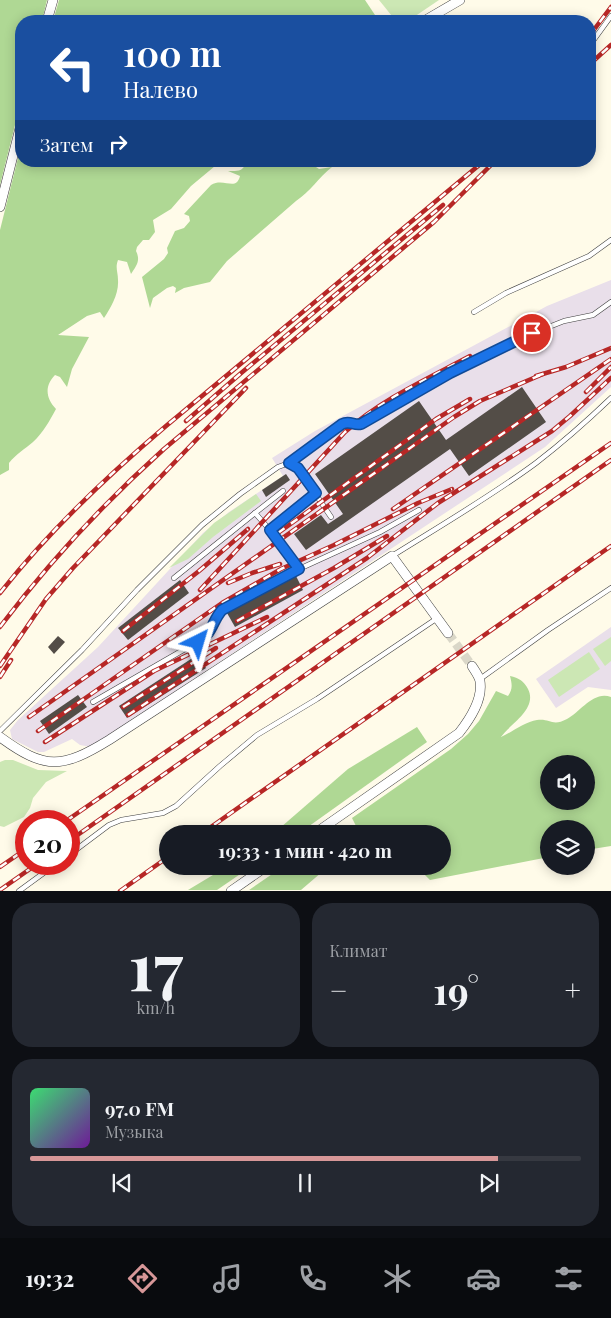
<!DOCTYPE html>
<html lang="ru">
<meta charset="utf-8">
<style>
body{margin:0;font-family:"Playfair Display",serif;background:#242831;color:#f1f3f6;height:100vh;display:flex;flex-direction:column;font-size:19px;white-space:nowrap}
*{box-sizing:border-box;margin:0}
p{font-size:16px;color:#9ea1a6}
.icon{flex:none;width:28px;height:28px;fill:none;stroke:currentColor;stroke-width:2;stroke-linecap:round;stroke-linejoin:round}
.map{position:relative;height:891px;overflow:hidden}
.panel{display:flex;flex-direction:column;gap:12px;padding:12px;background:#0d0f14;flex:1}
.panel>*{flex:none}
.top-card{position:absolute;left:15px;top:15px;width:581px;height:152px;border-radius:20px;box-shadow:0 2px 12px #0003;background:#1a4fa0;color:#fff;overflow:hidden}
.buttons{position:absolute;left:540px;top:755px;display:grid;gap:10px}
.buttons a{display:grid;place-items:center;width:55px;height:55px;border-radius:50%;background:#171b24;box-shadow:0 2px 12px #0003;font-size:25px}
.speed{position:absolute;left:15px;top:810px;display:flex;gap:10px;font-size:25px;font-weight:700;text-align:center}
.speed>*{display:grid;place-content:center;width:65px;height:65px;border-radius:50%;background:#171b24;box-shadow:0 2px 12px #0003;line-height:1}
.speed .limit{border:8px solid #d22;background:#fff;color:#111}
.pin{position:absolute;display:grid;place-items:center;width:42px;height:42px;color:#fff;margin:-21px;border:2px solid #fff;border-radius:50%;box-shadow:0 1px 5px #0007}
.me{position:absolute;width:55px;margin:-28px;rotate:40deg;stroke-linejoin:round;filter:drop-shadow(0 0 4px #0008)}
.turn{display:flex;align-items:center;gap:18px;height:105px;padding:0 25px;font-size:22px}
.turn .icon{width:65px;height:65px;stroke-width:2.5}
.turn b{display:block;font-size:35px;line-height:42px}
.then{display:flex;align-items:center;height:48px;padding:0 25px;background:#0003;gap:10px;font-size:19px}
.big{font-size:38px;font-weight:700;line-height:1.1}
.panel .widget{flex:1;display:flex;flex-direction:column;justify-content:center;gap:8px;min-width:0;padding:0 18px;border-radius:20px;background:#242831}
.panel .dial{align-items:center;gap:0}
.dial b{font-size:65px;line-height:1}
.song{display:flex;align-items:center;gap:15px}
.cover{width:60px;height:60px;border-radius:8px;background:linear-gradient(135deg,hsl(140 70% 55%),hsl(280 70% 35%))}
.played{height:5px;border-radius:2px;background:linear-gradient(90deg,#d79798 85%,#363941 85%)}
.keys{display:flex;justify-content:space-around;direction:ltr}
.heat{display:flex;justify-content:space-between;align-items:center;font-size:28px;direction:ltr}
.panel .tiles{flex:1;display:grid;gap:12px;grid-template-columns:1fr 1fr}
.widget:last-child{grid-column:span 2}
.trip{position:absolute;left:159px;top:825px;width:292px;height:50px;border-radius:25px;background:#171b24;box-shadow:0 2px 12px #0003;font-weight:700;line-height:50px;text-align:center}
.tab-bar{display:flex;height:80px;justify-content:space-around;align-items:center;background:#090b0e;color:#9ea1a6}
.tab-bar .icon{width:35px;height:35px}
.tab-bar .on{color:#d79798}
.tab-bar b{font-size:22px;color:#f1f3f6}
.map>svg:first-child{display:block}
</style>
<div class="map">
<svg width="611" height="891" viewBox="0 0 611 891">
<rect width="100%" height="100%" fill="#fffbe9"/>
<g fill="#e9dfea">
<polygon points="611,280 611,387 545,447 91,747 80,745 72,739 44,752 38,752 12,739 10,730 18,720 98,647 203,533 229,512 283,476 272,458 315,431 525,318 547,306"/>
<polygon points="611,627 611,690 588,687 556,708 536,679"/>
</g>
<g fill="#cce7b4">
<polygon points="379,0 439,0 408,21 396,21"/>
<polygon points="256,494 261,501 213,537 188,559 169,568 214,523"/>
<polygon points="611,637 611,661 605,666 593,649"/>
<polygon points="589,652 600,669 559,697 548,680"/>
<polygon points="5,760 13,760 38,770 67,771 46,782 33,798 30,808 24,817 4,827 0,826 0,762"/>
</g>
<g fill="#afd894" fill-rule="evenodd">
<polygon points="0,0 47,0 42,21 21,21 21,101 0,185"/>
<polygon points="59,0 365,0 379,21 53,21"/>
<path d="M21 146V161H221L191 186 171 209 153 220 155 232 149 240H143L137 247 136 251C141 261 136 266 131 274L127 262 118 260C115 268 118 272 118 280 119 294 111 307 104 318L100 312 87 316 58 335 89 337 72 369 67 387 60 377 55 375C44 386 46 399 56 409 50 420 43 433 33 442 25 449 16 454 9 463V470L0 475V230Z"/>
<path d="M238 161H311L313 165 319 169 332 167C319 177 310 192 296 201L227 261 210 282 184 288 175 293 176 288 173 286 167 288 153 298 150 308 142 277 164 259 168 253 167 248 175 231 184 228 190 221 189 216 184 214 211 185C224 177 236 192 240 176L228 171C236 171 243 172 245 164L237 162Z"/>
<path d="M510 676C519 678 524 681 528 689 538 709 510 724 501 737 512 732 525 722 537 720 550 718 552 727 567 719 580 712 594 690 611 697V846L586 850V829H549V857L430 880 416 866H442V834H360L352 818 451 749 468 734 479 721 496 691 508 696C513 689 512 684 510 676ZM549 764H586V801H549Z"/>
<polygon points="417,727 427,742 298,834 273,834 348,769"/>
<polygon points="228,866 252,866 217,890 188,890"/>
<polygon points="284,866 329,866 301,890 249,890"/>
</g>
<g fill="#534d47">
<polygon points="522,387 546,422 469,476 450,449 306,550 294,534 321,515 328,524 343,514 315,474 419,401 446,440"/>
<polygon points="286,474 290,480 266,497 262,490"/>
<polygon points="296,576 303,590 235,627 227,613"/>
<polygon points="180,580 189,593 128,640 118,628"/>
<polygon points="58,636 65,642 54,654 48,647"/>
<polygon points="197,655 206,668 127,718 119,706"/>
<polygon points="78,695 87,707 49,734 40,721"/>
</g>
<g fill="none" stroke-linecap="round" stroke-linejoin="round">
<polyline stroke="#dad7c8" stroke-width="9" stroke-dasharray="9 4.5" stroke-linecap="butt" points="448,633 472,666"/>
<g stroke="#3e3e3e" stroke-width="5.5">
<g id="lane">
<polyline points="590,45 611,16"/>
<polyline points="474,312 506,293 589,256 611,240"/>
<polyline points="289,463 346,422 358,425 361,424 450,373 521,338 564,321 593,315 611,302"/>
<polyline points="255,513 283,491"/>
<path d="M392 556C440 526 490 497 536 463 562 443 587 421 611 398"/>
<polyline points="299,569 270,530 316,493"/>
<polyline points="174,578 255,513 270,530"/>
<polyline points="480,679 548,630 611,588"/>
<path d="M93 702 204 638C215 629 215 615 227 607L299 569 380 532 419 510"/>
<polyline points="0,731 82,650 137,590 202,525 240,494 278,467 289,463 298,468 331,517"/>
<polyline points="69,855 109,825 121,820 163,813 176,806 220,766 257,735 317,699 436,619"/>
<polyline points="19,891 56,864"/>
</g>
</g>
<g stroke="#3e3e3e" stroke-width="10">
<g id="street">
<polyline points="47,21 53,0"/>
<polyline points="424,21 460,0"/>
<polyline points="0,207 21,124"/>
<path d="M0 737C45 770 62 769 109 740L392 556 448 633"/>
<path d="M314 834 459 733C470 719 483 700 480 681 479 676 475 671 472 666"/>
<polyline points="231,891 267,866"/>
</g>
</g>
<use href="#lane" stroke="#fff" stroke-width="4.5"/>
<use href="#street" stroke="#fff" stroke-width="9"/>
<g stroke="#b72726" stroke-width="4.5">
<g id="rail">
<polyline points="590,35 611,7"/>
<polyline points="590,64 611,45"/>
<polyline points="536,376 566,367 611,348"/>
<polyline points="586,392 611,367"/>
<polyline points="186,421 240,374 443,205"/>
<polyline points="393,509 611,359"/>
<polyline points="278,533 436,419 470,399"/>
<polyline points="228,583 252,573 280,564"/>
<path d="M200 590 345 432C382 399 427 379 470 356"/>
<path d="M0 593C49 531 106 477 166 426L484 161"/>
<polyline points="237,621 334,568 387,536"/>
<path d="M0 627C49 562 104 503 164 449L434 222 495 161"/>
<polyline points="123,631 199,571 248,529"/>
<polyline points="0,666 46,599 73,568 246,388"/>
<polyline points="0,677 11,660"/>
<polyline points="123,707 216,648"/>
<polyline points="128,715 367,558 438,503 552,431 570,416 611,378"/>
<polyline points="29,717 454,417 480,401 543,374"/>
<polyline points="38,731 222,603 281,569 334,545 418,503 452,489"/>
<polyline points="45,742 154,671 267,617"/>
<polyline points="66,821 611,443"/>
<polyline points="201,834 611,546"/>
<polyline points="69,841 611,460"/>
<polyline points="0,867 26,849"/>
<polyline points="0,890 37,864"/>
<polyline points="120,891 168,857"/>
</g>
</g>
<use href="#rail" stroke="#fff" stroke-width="2.5" stroke-dasharray="8" stroke-linecap="butt"/>
</g>
<g fill="none" stroke-linecap="round" stroke-linejoin="round">
<g stroke="#114b97" stroke-width="12">
<path id="route" d="M198 642C213 633 212 621 222 610L299 569 270 530 316 493 298 468 289 463 342 424C350 420 354 426 361 424L450 373 532 333"/>
</g>
<use href="#route" stroke="#1a73e8" stroke-width="9"/>
</g>
</svg>
<div class="buttons">
<a><svg class="icon" aria-label="sound" viewBox="0 0 24 24"><path d="M4 9h4l5-4v14l-5-4H4zM17 9q2 3 0 6"/></svg></a>
<a><svg class="icon" aria-label="layers" viewBox="0 0 24 24"><path d="M12 4l9 5-9 5-9-5zM3 14l9 5 9-5"/></svg></a>
</div>
<div class="speed"><div class="limit">20</div></div>
<div class="pin" style="left:532px;top:333px;background:#d93025"><svg class="icon" aria-label="arrive" viewBox="0 0 24 24"><path d="M6 21V4h12l-3 4 3 4H6"/></svg></div>
<svg class="me" style="left:198px;top:642px" viewBox="-20 -20 40 40"><path d="M0-17L14 15 0 8-14 15z" fill="#1a73e8" stroke="#fff" stroke-width="4"/></svg>
<div class="trip">19:33 · 1 мин · 420 m</div>
<div class="top-card">
<div class="turn"><svg class="icon" aria-label="left" viewBox="0 0 24 24"><path d="M17 20v-9H6M10 6l-5 5 5 5"/></svg><div><b>100 m</b>Налево</div></div>
<div class="then">Затем<svg class="icon" aria-label="right" viewBox="0 0 24 24"><path d="M7 20v-9h11M14 6l5 5-5 5"/></svg></div>
</div>
</div>
<section class="panel">
<div class="tiles">
<div class="widget dial"><b>17</b><p>km/h</p></div>
<div class="widget"><p>Климат</p>
<div class="heat"><a>−</a><b class="big">19°</b><a>+</a></div>
</div>
<div class="widget">
<div class="song"><i class="cover"></i><div><b>97.0 FM</b><p>Музыка</p></div></div>
<div class="played"></div>
<div class="keys"><svg class="icon" aria-label="previous" viewBox="0 0 24 24"><path d="M18 5L8 12l10 7zM5 5v14"/></svg><svg class="icon" aria-label="pause" viewBox="0 0 24 24"><path d="M8 5v14M16 5v14"/></svg><svg class="icon" aria-label="next" viewBox="0 0 24 24"><path d="M6 5l10 7-10 7zM19 5v14"/></svg></div>
</div>
</div>
</section>
<nav class="tab-bar">
<b>19:32</b>
<svg class="icon on" aria-label="directions" viewBox="0 0 24 24"><path d="M12 3l9 9-9 9-9-9zM9 14v-3h6M13 9l2 2-2 2"/></svg>
<svg class="icon" aria-label="music" viewBox="0 0 24 24"><path d="M9 18V5l10-2v13"/><circle cx="6" cy="18" r="3"/><circle cx="16" cy="16" r="3"/></svg>
<svg class="icon" aria-label="phone" viewBox="0 0 24 24"><path d="M5 4h4l2 5-3 2q2 4 5 5l2-3 5 2v4C11 20 4 13 5 4z"/></svg>
<svg class="icon" aria-label="climate" viewBox="0 0 24 24"><path d="M12 3v18M4 7l16 10M4 17L20 7"/></svg>
<svg class="icon" aria-label="car" viewBox="0 0 24 24"><path d="M5 17H2v-5l4-1 3-4h7l3 4 3 1v5h-3M9 17h6M6 11h13"/><circle cx="7" cy="17" r="2"/><circle cx="17" cy="17" r="2"/></svg>
<svg class="icon" aria-label="filters" viewBox="0 0 24 24"><path d="M4 7h16M4 17h16"/><circle cx="9" cy="7" r="2"/><circle cx="15" cy="17" r="2"/></svg>
</nav>
